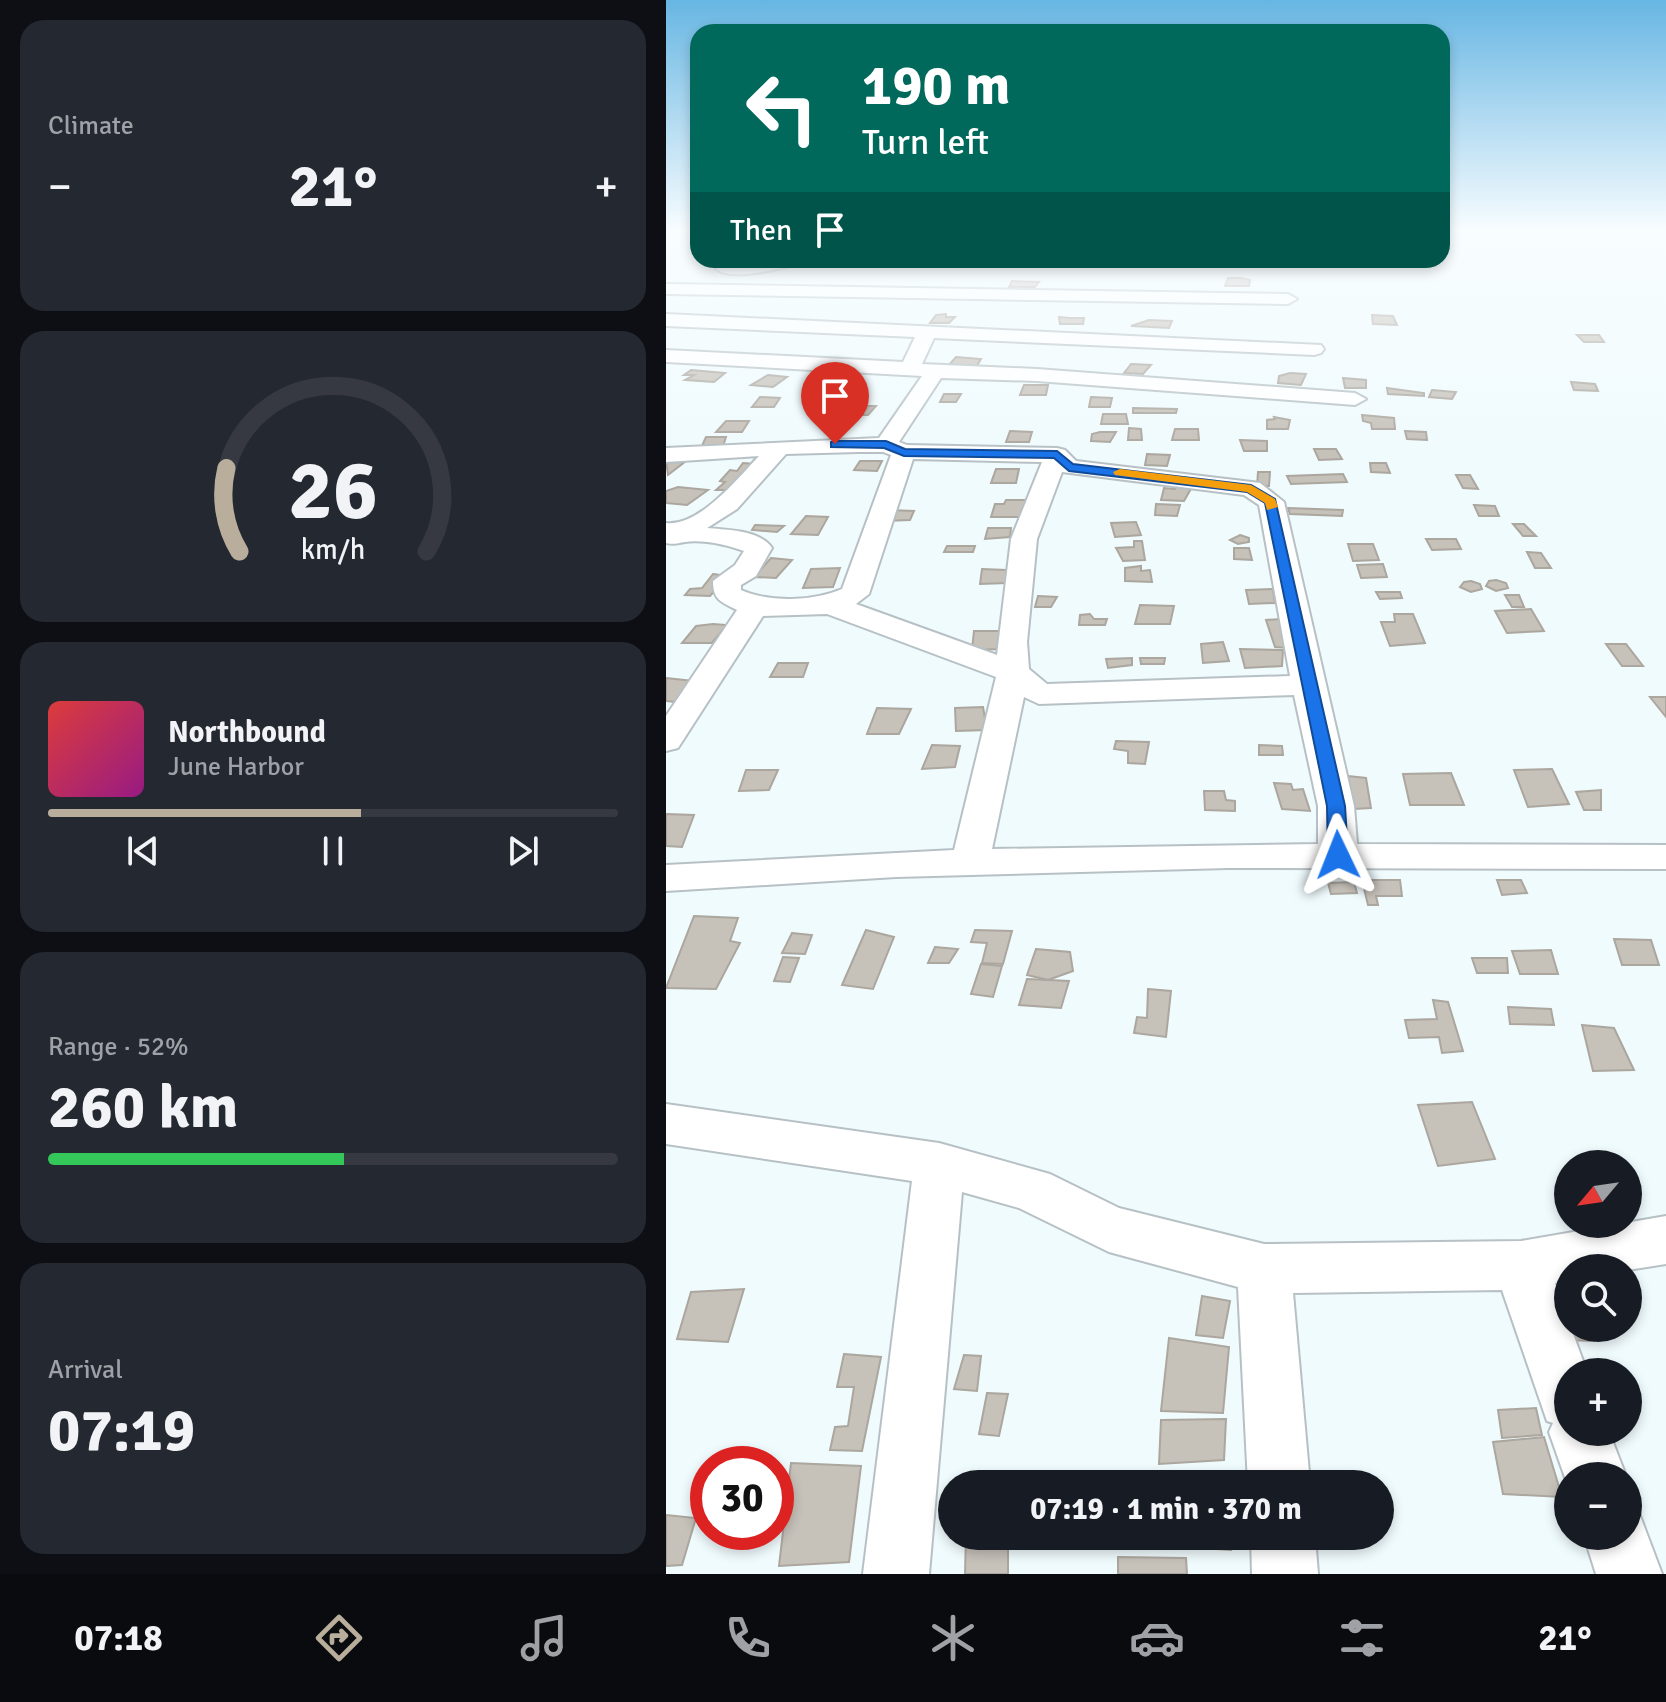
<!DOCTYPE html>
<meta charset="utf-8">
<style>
body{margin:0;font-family:Signika,sans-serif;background:#242831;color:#f1f3f6;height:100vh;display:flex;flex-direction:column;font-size:30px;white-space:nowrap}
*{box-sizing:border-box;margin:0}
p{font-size:26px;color:#9ea1a6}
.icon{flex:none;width:44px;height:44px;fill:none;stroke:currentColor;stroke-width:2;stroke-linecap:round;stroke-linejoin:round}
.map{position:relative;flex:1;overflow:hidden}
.details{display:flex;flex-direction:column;gap:20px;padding:20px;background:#0d0f14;width:666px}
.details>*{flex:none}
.guide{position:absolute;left:24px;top:24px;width:760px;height:244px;border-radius:24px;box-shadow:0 4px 12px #0003;background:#00695c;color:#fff;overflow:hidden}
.needle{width:52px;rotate:241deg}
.buttons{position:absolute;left:888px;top:1150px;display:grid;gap:16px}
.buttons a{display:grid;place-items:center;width:88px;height:88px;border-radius:50%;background:#171b24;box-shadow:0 4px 12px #0003;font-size:40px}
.speed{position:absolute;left:24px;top:1446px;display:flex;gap:16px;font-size:40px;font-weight:700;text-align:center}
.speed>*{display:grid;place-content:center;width:104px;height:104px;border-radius:50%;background:#171b24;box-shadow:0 4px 12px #0003;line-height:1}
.speed .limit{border:12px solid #d22;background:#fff;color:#111}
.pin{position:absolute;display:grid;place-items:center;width:68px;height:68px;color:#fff;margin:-82px -34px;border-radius:50% 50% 50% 0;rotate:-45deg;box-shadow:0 0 8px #0007}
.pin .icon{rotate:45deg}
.me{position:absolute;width:88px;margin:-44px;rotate:358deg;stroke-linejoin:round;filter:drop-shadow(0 0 6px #0008)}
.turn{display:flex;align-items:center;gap:28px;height:168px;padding:0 40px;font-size:36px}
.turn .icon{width:104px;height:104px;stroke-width:2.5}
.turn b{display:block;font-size:56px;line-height:68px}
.then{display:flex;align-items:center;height:76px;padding:0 40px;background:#0003;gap:16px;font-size:30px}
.big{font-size:60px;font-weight:800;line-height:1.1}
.details .widget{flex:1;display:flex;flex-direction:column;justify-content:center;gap:12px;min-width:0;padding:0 28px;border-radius:24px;background:#242831}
.details .dial{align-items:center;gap:0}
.dial svg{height:208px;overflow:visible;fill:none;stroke:#363941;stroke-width:7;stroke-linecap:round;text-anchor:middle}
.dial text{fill:#f1f3f6;stroke:none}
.song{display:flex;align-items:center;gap:24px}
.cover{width:96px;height:96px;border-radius:12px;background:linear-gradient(135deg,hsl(0 70% 55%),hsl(310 70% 35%))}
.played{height:8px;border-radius:4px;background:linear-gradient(90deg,#b9ae9c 55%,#363941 55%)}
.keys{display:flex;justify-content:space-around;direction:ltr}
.heat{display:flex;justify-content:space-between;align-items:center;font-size:44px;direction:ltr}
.charge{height:12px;border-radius:6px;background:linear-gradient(90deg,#34c759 52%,#363941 0)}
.trip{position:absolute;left:272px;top:1470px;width:456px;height:80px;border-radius:40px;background:#171b24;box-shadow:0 4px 12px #0003;font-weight:800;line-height:80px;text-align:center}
.tabs{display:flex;height:128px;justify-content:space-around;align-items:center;background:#090b0e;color:#9ea1a6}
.tabs .icon{width:56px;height:56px}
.tabs .selected{color:#b9ae9c}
.tabs b{font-size:36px;color:#f1f3f6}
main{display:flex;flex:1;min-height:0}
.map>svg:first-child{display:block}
</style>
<main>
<section class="details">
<div class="widget"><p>Climate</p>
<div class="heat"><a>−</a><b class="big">21°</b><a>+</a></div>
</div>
<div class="widget dial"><svg viewBox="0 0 100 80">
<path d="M14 69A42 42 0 1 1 86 69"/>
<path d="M14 69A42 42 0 0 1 9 37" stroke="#b9ae9c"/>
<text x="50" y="56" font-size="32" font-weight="700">26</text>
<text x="50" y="72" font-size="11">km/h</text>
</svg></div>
<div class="widget">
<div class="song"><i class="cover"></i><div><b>Northbound</b><p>June Harbor</p></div></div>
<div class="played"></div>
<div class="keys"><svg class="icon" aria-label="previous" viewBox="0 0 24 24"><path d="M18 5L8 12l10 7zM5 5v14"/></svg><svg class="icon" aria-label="pause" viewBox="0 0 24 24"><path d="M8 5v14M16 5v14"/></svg><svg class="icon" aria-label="next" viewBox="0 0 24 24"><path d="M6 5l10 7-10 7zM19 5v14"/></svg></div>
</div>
<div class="widget"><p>Range · 52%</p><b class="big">260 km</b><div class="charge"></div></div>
<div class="widget"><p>Arrival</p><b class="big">07:19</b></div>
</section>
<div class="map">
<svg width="1000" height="1574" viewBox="0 0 1000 1574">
<rect width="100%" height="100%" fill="#f0fbfe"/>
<g fill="#c6c1b9" stroke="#aba69e" stroke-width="2">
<polygon points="562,278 574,278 584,280 583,286 559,286"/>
<polygon points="346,281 373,282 369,287 343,287"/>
<polygon points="280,314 280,317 289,317 283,323 264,323 270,315"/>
<polygon points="706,315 727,316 731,325 707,324"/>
<polygon points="393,317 403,318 418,318 417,324 394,324"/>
<polygon points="483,320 506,321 503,328 465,326"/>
<polygon points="911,335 933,335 938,342 918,342"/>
<polygon points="290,357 315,359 310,367 282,366"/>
<polygon points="465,364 485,365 477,374 458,373"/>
<polygon points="25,370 59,373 48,382 19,380 28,375 18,375"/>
<polygon points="624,373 640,374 635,385 612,383 613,376"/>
<polygon points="102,375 121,377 107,387 85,385"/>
<polygon points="677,378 700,380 700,388 679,388"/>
<polygon points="905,382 929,384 932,391 908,390"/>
<polygon points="180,383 198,384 189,391 171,390"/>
<polygon points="358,385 382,385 380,395 354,395"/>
<polygon points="721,388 758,393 758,396 722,394"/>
<polygon points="766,390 790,392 786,399 763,397"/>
<polygon points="278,394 295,394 290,402 274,402"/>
<polygon points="94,397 114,398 108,407 86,407"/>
<polygon points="425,397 446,398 444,407 423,407"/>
<polygon points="189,406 210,406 202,415 182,415"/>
<polygon points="467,408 511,409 510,413 467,413"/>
<polygon points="437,414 460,414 462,424 435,424"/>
<polygon points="696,415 728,418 729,429 706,429 705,423 697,421"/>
<polygon points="608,417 624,420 622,429 601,429 601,420 609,419"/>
<polygon points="60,421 83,421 76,432 50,432"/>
<polygon points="463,428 475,429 476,440 462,440"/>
<polygon points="509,429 532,429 533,440 506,440"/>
<polygon points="344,431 366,432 363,442 340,442"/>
<polygon points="739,431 760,432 761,440 741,439"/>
<polygon points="434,432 450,432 444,442 425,441 426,434"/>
<polygon points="40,437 60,437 56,449 34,450"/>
<polygon points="574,440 601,441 601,451 578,451"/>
<polygon points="648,449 670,449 676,459 653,460"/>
<polygon points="481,454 504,455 501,466 479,465"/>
<polygon points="0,460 20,461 2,475"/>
<polygon points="194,461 216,461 211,471 188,470"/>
<polygon points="77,463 91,464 65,490 50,490 59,482 54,481 64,470 71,471"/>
<polygon points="704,463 720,463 724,473 705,472"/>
<polygon points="330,469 353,469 350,483 325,483"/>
<polygon points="592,472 604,472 603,486 591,486"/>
<polygon points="677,474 681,482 625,484 621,476"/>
<polygon points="790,475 804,475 812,489 797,488"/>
<polygon points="511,485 526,487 518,501 495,500 498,488 509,489"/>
<polygon points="12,487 42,490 21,505 0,503 0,491"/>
<polygon points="340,500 361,500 356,517 325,517 329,504 338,504"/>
<polygon points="490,504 514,505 511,516 489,515"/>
<polygon points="808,505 829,506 833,516 813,516"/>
<polygon points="622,508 677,510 676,516 624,514"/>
<polygon points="222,510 248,511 244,520 218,521"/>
<polygon points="140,516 162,517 152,535 125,534"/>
<polygon points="470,522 475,535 449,537 445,523"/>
<polygon points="847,524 858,524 870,536 857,536"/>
<polygon points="89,525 118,526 111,532 86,530"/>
<polygon points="322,528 345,528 344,537 319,539"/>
<polygon points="574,535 583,538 583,542 572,544 564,540"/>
<polygon points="760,539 790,539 795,549 766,550"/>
<polygon points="468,541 476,541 479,560 457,561 450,548 468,547"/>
<polygon points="682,544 707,544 713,560 687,561"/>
<polygon points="281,546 309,546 307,552 278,552"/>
<polygon points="568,548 583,548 586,560 568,559"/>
<polygon points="861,552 875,553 885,568 869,568"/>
<polygon points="105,558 126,560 110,578 88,577"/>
<polygon points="717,564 721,577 695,578 691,565"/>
<polygon points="475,566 475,571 484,570 486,582 459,581 459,568"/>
<polygon points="174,568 167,587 137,588 145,569"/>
<polygon points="316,569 340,570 341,583 314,584"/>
<polygon points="47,574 62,576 44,596 19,595 24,589 36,588"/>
<polygon points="830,580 840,583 842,588 830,591 820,586 823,581"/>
<polygon points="805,581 814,584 816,589 805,592 794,587 798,582"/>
<polygon points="607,589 609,603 583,604 580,590"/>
<polygon points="710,592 734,592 736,598 714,599"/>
<polygon points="839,595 853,595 858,607 846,607"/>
<polygon points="372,596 391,597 385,607 369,607"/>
<polygon points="474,605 508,606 504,624 469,624"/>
<polygon points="865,609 878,631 841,633 829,611"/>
<polygon points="424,614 428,619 441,619 439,625 413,625 414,615"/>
<polygon points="728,614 747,614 759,643 724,646 715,622 729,622"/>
<polygon points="615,619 623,648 609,647 600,620"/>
<polygon points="47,624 61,625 46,643 16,643 30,626"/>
<polygon points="308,631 337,631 338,649 306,650"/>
<polygon points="557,642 563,661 537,663 535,644"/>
<polygon points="940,644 960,644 977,666 956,666"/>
<polygon points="574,649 617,650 616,666 579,668"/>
<polygon points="466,658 466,665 442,668 440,659"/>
<polygon points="474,658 499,658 498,664 475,664"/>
<polygon points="112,663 142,663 137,677 104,677"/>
<polygon points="0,678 28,681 9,702 0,701"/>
<polygon points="984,697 1000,697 1000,717"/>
<polygon points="317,707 321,730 290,731 289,708"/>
<polygon points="211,708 245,709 233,734 201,734"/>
<polygon points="450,741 483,742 479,764 462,763 462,751 448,749"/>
<polygon points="266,745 294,746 289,767 256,769"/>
<polygon points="593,745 616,746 617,755 593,755"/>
<polygon points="886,769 903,804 862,807 848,770"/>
<polygon points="80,770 112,770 103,790 73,791"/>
<polygon points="785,773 798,805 744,805 737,774"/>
<polygon points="682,776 700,778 705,808 688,809"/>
<polygon points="608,783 625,784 627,790 637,789 644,811 616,809"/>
<polygon points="935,790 935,810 918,810 910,792"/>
<polygon points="538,791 558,791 560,800 569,801 569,811 539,810"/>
<polygon points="0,814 28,815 16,847 0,846"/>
<polygon points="696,880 734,880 736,896 710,896 712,905 702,905"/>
<polygon points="831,880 855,880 861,893 836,895"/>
<polygon points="688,882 691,893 665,894 662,883"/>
<polygon points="28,916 72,918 64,941 74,943 50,989 0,988"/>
<polygon points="200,930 228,937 207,989 176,985"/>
<polygon points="309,930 346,931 337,964 316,963 321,943 305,942"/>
<polygon points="126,933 146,935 139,954 116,953"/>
<polygon points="948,939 985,940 993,965 956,965"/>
<polygon points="269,947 292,949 283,963 262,963"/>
<polygon points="370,949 404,952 407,971 382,980 361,975"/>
<polygon points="885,950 892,974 854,974 846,951"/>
<polygon points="117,957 133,958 124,982 108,981"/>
<polygon points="806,958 841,958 842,973 811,973"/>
<polygon points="315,964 336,966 327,997 305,994"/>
<polygon points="361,979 403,981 395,1008 353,1005"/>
<polygon points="482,989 505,991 500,1037 468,1033 471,1017 481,1018"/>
<polygon points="767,1000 782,1002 797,1051 776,1053 773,1037 743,1038 739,1020 771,1019"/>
<polygon points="842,1007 885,1009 888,1025 844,1024"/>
<polygon points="916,1025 948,1028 968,1070 927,1071"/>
<polygon points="806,1102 829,1159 772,1166 752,1105"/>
<polygon points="78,1289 62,1342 11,1339 25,1292"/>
<polygon points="888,1291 902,1293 902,1328 925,1328 928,1341 900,1340"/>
<polygon points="536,1296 564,1301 557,1338 530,1335"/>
<polygon points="503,1338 563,1347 557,1413 495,1411"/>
<polygon points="178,1354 215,1357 196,1451 164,1450 169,1427 182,1426 188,1387 171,1387"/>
<polygon points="298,1355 315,1356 311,1391 288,1389"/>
<polygon points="321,1393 342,1394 333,1436 313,1434"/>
<polygon points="870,1408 876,1435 836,1438 832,1410"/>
<polygon points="560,1419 558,1460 493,1464 495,1420"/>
<polygon points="878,1437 896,1497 837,1494 827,1442"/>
<polygon points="125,1463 195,1466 183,1562 113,1566"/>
<polygon points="0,1515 30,1518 16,1565 0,1566"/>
<polygon points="300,1536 342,1536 342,1574 299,1574"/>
<polygon points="535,1536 565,1536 565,1550 535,1548"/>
<polygon points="452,1557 520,1558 521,1574 452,1574"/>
</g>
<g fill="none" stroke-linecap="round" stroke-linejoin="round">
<g stroke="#b7c1c5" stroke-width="4">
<g id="minor">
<path d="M109 260H139L137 263C116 268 66 282 50 269L58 264Z"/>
<polygon points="0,284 622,294 631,299 622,304 0,294"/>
<path d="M0 314 655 345 658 349 655 353 648 355 268 338 256 364 371 369 689 393 700 399 689 405 371 381 275 378 233 442 241 445 391 448 399 450 410 461 594 483 618 502 688 806 691 844 1000 845V869L562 868 230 877 0 891V865L288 850 330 677 161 614 97 616 12 748 0 751V716L71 610C55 602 47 600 47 581L69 565 78 551C62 545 36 539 19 542 11 543 9 545 0 543V523C33 527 72 478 93 456L0 462V448L213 438 256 376 0 362V350L237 362 249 337 0 326ZM192 452H217L225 455 176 589C148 601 104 603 75 590V585L90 576 106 548C94 530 62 530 41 528L71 509 120 454ZM247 459 376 462 345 539 331 655 190 604 203 594ZM396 472 578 495 593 505 624 676 381 684 363 669 361 642 371 539ZM628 695 652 806V844L326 849 358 697 373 704Z"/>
<polygon points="0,1104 273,1143 384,1174 453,1208 598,1244 855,1241 1000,1216 1000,1264 962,1270 902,1268 902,1281 889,1283 902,1319 902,1328 905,1328 921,1372 902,1372 902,1432 943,1432 960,1476 902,1476 902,1486 883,1432 887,1423 881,1421 836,1290 627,1293 644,1484 582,1484 572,1287 443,1252 353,1208 296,1192 263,1574 197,1574 246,1181 0,1144"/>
<polygon points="962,1509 973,1513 996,1574 930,1574 918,1536 962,1536"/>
<polygon points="585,1536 649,1536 652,1574 586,1574"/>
</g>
</g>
<use href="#minor" fill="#fff" fill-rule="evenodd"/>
</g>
<linearGradient id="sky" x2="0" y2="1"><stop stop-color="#67b6e3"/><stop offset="0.51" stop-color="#f8fdff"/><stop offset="1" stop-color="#f8fdff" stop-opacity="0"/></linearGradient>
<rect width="1000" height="452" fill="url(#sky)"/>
<polygon fill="#1a73e8" stroke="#114b97" stroke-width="2" points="169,441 220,441 239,449 391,451 407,464 585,485 609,499 679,806 682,855 679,859 665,859 662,855 661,806 599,503 581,492 403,471 388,458 238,456 218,448 165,447 165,442"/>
<polygon fill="#f59e0b" points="454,469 585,485 609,499 612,507 601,510 599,503 581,492 449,475 447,472"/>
</svg>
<div class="buttons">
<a><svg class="needle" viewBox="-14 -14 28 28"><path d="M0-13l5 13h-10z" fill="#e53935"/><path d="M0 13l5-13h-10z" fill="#9ea1a6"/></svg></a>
<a><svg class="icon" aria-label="search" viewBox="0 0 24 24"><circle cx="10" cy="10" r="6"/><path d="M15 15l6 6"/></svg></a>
<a>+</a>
<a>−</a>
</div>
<div class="speed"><div class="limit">30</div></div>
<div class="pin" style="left:169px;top:444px;background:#d93025"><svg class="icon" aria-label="arrive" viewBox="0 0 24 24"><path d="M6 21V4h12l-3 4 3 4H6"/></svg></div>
<svg class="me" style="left:672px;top:855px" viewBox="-20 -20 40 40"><path d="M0-17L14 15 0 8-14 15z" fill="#1a73e8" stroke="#fff" stroke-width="4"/></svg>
<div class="trip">07:19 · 1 min · 370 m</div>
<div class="guide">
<div class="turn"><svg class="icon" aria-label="left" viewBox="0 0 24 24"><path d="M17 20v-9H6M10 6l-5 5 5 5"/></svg><div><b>190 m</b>Turn left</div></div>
<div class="then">Then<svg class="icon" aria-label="arrive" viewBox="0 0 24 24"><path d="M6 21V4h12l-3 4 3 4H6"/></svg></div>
</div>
</div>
</main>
<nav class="tabs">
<b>07:18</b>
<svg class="icon selected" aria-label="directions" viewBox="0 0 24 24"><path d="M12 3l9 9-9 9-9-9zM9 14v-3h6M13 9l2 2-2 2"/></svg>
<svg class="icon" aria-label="music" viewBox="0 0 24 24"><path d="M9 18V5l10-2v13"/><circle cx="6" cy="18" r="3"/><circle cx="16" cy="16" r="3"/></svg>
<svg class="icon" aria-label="phone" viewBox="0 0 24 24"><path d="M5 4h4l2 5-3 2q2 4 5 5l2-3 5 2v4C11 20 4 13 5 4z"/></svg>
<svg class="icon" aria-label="climate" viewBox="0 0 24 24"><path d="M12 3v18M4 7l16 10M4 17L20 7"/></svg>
<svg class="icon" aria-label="car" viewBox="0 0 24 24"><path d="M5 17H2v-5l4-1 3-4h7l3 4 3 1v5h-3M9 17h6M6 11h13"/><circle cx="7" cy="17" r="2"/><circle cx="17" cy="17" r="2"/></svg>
<svg class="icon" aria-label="filters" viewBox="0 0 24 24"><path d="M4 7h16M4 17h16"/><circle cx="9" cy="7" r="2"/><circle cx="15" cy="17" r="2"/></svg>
<b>21°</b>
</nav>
